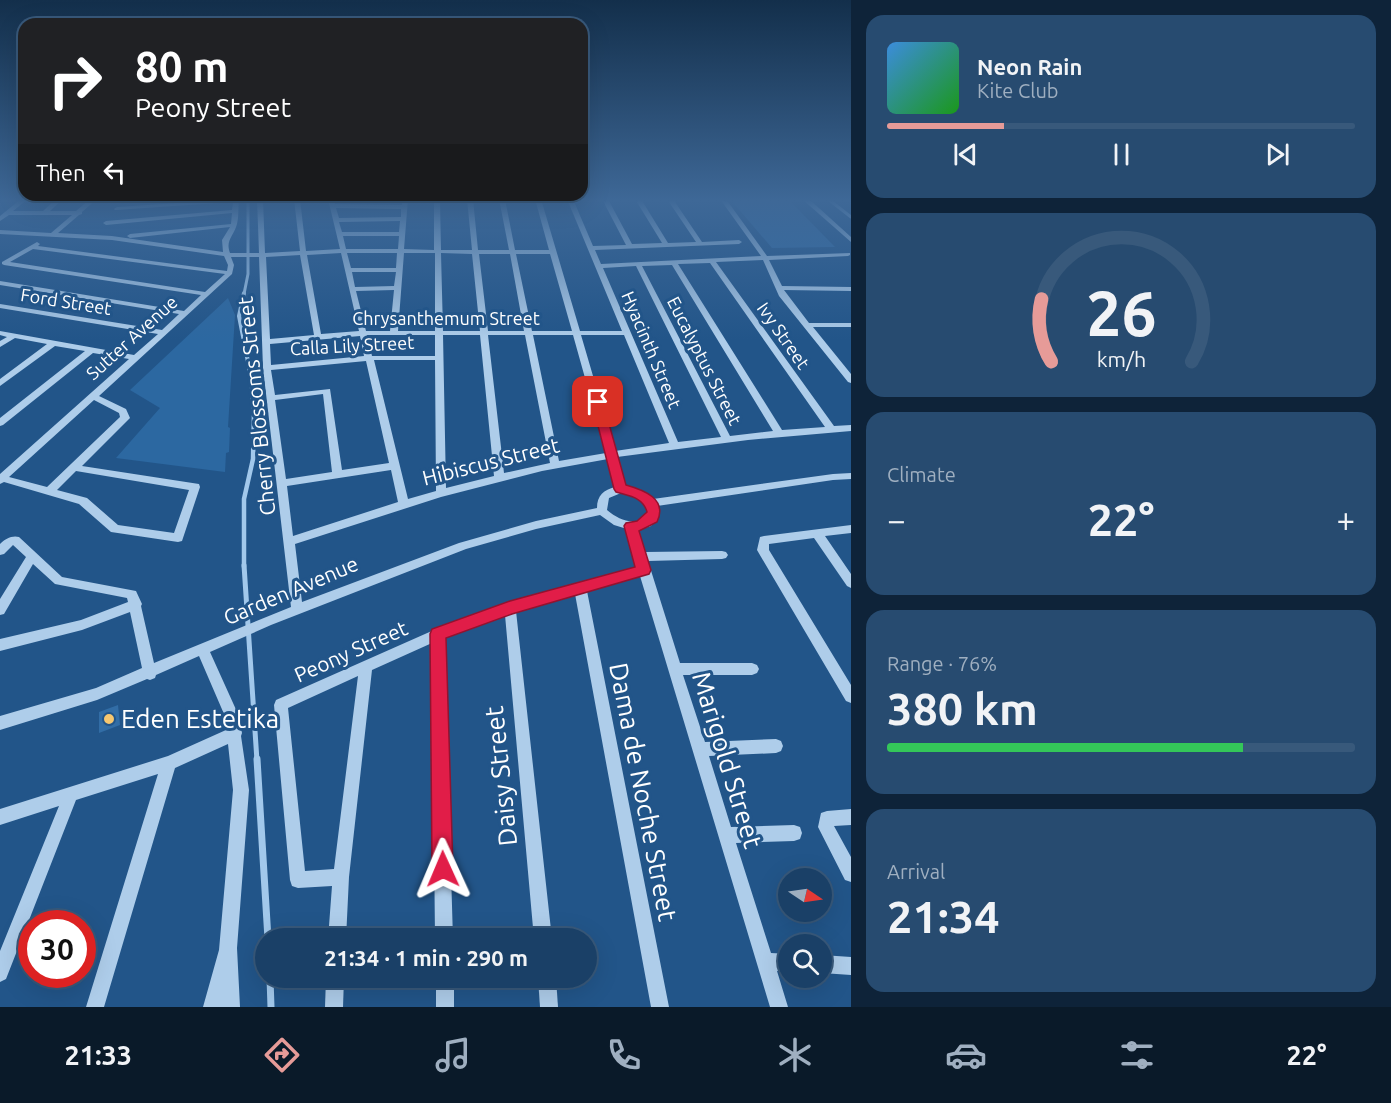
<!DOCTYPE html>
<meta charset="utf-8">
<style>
body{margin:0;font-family:Ubuntu,sans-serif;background:#274b70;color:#f1f3f6;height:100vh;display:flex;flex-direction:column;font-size:22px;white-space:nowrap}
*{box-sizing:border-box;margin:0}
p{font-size:20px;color:#9fafc0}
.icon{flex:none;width:33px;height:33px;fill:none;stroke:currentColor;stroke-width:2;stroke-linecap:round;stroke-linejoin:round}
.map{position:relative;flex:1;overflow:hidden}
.side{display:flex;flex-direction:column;gap:15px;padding:15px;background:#0e2339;width:540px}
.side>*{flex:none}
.guide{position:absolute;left:18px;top:18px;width:570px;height:183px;border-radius:18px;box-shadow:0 6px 24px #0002,0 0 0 2px #38597b;background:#202124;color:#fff;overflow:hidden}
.needle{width:39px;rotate:103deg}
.buttons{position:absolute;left:778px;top:868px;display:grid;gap:12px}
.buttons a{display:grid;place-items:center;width:54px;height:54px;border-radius:50%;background:#1a4067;box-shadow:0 6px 24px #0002,0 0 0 2px #38597b;font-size:30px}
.speed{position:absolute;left:18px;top:910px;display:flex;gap:12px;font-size:30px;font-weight:700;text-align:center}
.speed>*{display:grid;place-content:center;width:78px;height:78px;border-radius:50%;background:#1a4067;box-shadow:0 6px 24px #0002,0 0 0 2px #38597b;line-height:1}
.speed .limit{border:9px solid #d22;background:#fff;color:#111}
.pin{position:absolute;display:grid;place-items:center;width:51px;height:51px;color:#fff;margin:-26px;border-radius:12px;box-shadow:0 3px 9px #0006}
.me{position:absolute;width:66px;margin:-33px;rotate:359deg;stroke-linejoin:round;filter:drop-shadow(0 0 4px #0008)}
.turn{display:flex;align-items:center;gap:21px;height:126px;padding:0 18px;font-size:27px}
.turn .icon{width:78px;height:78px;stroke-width:2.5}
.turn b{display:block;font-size:42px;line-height:51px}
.then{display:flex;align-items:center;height:57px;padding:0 18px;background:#0003;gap:12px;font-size:22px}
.big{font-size:45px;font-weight:600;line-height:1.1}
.side .tile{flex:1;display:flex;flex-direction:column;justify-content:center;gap:9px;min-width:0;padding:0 21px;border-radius:18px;background:#274b70}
.side .dial{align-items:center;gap:0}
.dial svg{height:156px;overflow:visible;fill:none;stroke:#38597b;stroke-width:7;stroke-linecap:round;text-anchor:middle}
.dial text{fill:#f1f3f6;stroke:none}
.song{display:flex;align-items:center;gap:18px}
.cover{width:72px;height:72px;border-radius:9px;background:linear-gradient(135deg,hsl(210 70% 55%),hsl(120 70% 35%))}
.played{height:6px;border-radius:3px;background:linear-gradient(90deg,#e69b98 25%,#38597b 25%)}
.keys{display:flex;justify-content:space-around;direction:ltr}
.heat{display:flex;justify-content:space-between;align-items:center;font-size:33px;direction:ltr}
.charge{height:9px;border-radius:4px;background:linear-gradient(90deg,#34c759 76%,#38597b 0)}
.trip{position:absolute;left:255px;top:928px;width:342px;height:60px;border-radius:30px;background:#1a4067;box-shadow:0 6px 24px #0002,0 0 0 2px #38597b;font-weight:600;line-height:60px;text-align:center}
.menu{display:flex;height:96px;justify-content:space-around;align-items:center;background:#0a1a29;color:#9fafc0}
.menu .icon{width:42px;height:42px}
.menu .current{color:#e69b98}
.menu b{font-size:27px;color:#f1f3f6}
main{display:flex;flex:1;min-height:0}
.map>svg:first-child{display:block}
</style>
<main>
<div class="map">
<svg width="851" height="1007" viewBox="0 0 851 1007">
<rect width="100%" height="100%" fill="#225589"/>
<polygon fill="#2c68a1" points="228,298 235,315 228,427 230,428 229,452 226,453 225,472 116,458 160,408 130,390"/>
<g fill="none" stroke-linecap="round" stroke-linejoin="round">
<g stroke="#a2c8eb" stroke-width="3">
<polyline points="828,199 851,217"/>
<polyline points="244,294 248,274 248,199"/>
</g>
<polyline stroke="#a2c8eb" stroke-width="4" points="244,293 239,316 251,377 254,414"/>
<polyline stroke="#a2c8eb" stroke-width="4.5" points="244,567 244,499 253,459 254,413"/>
<polyline stroke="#a2c8eb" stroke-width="5" points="244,565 257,761"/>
<g stroke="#a2c8eb" stroke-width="7">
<polyline points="257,759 268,939"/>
<polyline points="270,978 271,1007"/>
</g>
</g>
<g fill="#326da6">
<polygon points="730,199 788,199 835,247 772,248"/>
<polygon points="118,705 120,725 99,733 99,712"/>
</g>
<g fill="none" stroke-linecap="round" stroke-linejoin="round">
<g fill="#aecdea" fill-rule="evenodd">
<path d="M21 199H28L13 211H43L56 199H63L50 211H76L90 199H97L82 212V214L79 215 58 233 112 236 223 252 222 240 230 227 130 238 127 236 130 234 231 224 232 213 106 225 103 223 106 221 232 210 233 202 115 210 114 209 117 207 239 199C238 208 239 216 237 224 234 236 225 240 230 253H259L257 199H263L265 253 300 251 294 199H300L306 251 340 249 328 199H334L335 204 402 205V199H408L404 249 434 250V199H440L441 250H472L467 199H473L478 250H509L499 199H505L515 250H549L535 199H541L580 331H622L567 199H573L593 246 626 245 602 199H608L632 244 662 243 635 199H641L668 243 696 242 667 199H673L702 242 739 240 742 242 739 244 595 250 601 264 761 256 720 199H726L767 256 850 253V255L848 256 769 260 782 286 851 287V291L784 290 809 323H851V327H813L851 374V383L848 382 779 296 763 260 716 262 834 426 851 425V431L748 440 617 457 625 486 641 490 653 499 833 474 851 473V479L833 480 657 506 659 512 651 526 638 530 645 552 722 551 726 552 728 555 726 558 722 559 648 561 680 663H752L757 665 759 669 757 673 752 675H683L705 742 776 739 781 741 783 746 781 751 776 753 709 756 731 827 794 825 800 827 802 833 800 839 794 841 736 843 771 953 789 954V972L777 971 788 1007H770L640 576 587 591 669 1007H651L575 594 516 611 552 939H534L505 615 444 637 453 939H435L432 643 372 670 349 877 346 939H328L332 886 298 888 292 886 290 880 274 705 276 700 434 630 510 603 638 567 627 529 614 525 600 515 536 529 466 549 271 625 210 652 238 714 242 733 241 736 249 790 237 948 240 1007H203L219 950 233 790 228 744 175 768 104 1007H86L158 774 76 800 6 979 0 982V951L59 806 0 825V809L168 756 226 730 224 714 199 656 156 675 155 678 150 680 147 679 97 700 0 730V716L96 688 142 668 130 612 82 630 0 651V639L81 620 128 602 127 598 55 584 33 564 4 614 0 615V599L26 557 13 545 4 554 0 555V544C5 539 12 535 19 537L62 577 136 591 142 604 141 606 154 663 291 607 263 368 259 257H231L234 265 232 274 99 396 126 409 130 418 82 466 199 484 200 487 182 541 178 542 111 532 79 504 4 482 0 484V474L129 359 93 353 3 425 0 426V418L85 351 55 346 0 386V379L47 344 15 338 0 347V341L7 337 0 335V331L134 355 158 334 0 308V304L162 330 179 314 0 285V281L184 311 201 295 4 265 2 264V262L37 242 40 244 38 246 227 271 228 265 224 256 112 240 0 234V230L51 233 72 215H9L0 221V216ZM336 208 401 209V217L339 218ZM400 221 399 232H342L339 222ZM343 236H399L398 249H346ZM33 249 225 274 205 292 10 262ZM341 253 359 331 321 334 307 255ZM347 253H397L396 268H351ZM404 253H435V331H398ZM441 253 472 254 480 331H443ZM479 254H510L524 331H488ZM516 254H550L572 331H532ZM300 255 314 335 270 339 266 257ZM710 263 825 427 782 430 678 264ZM672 265 773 431 730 436 642 266ZM636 266 721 437 678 442 603 268ZM352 272H396L394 286 355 287ZM394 290 390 331H366L356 291ZM367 335H435V356H372ZM443 335H480L494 476 446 488ZM488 335H525L550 463 504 473ZM533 335H573L606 453 559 461ZM581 335H624L669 443 615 451ZM360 336 364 356 271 365 270 344ZM374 360H435L436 491 408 499ZM366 361 389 463 342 470 330 389 275 395 271 370ZM323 394 332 472 286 479 275 400ZM94 400 119 413 120 417 47 487 9 477ZM608 459 615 487C604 490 597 495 597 508L536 521 459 543 302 602 295 544 441 497 542 471ZM391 470 398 502 293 536 287 486ZM76 471 189 490 174 533 118 525 87 498 57 490ZM621 493C634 494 644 499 649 512L643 520C628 524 618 519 607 510L609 498ZM358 676 334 869 305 871 288 708Z"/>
<polygon points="802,199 809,199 851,237 851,242"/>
<polygon points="851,525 851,533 825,536 851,574 851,588 847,586 814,538 769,544 769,550 851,685 851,703 846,701 757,550 760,537 764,536"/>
<polygon points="851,809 851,825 834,826 851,857 851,882 845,880 818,827 821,813 827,811"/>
<polygon points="822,955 851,957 851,975 822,973"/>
<polygon points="326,978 344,978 343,1007 325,1007"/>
<rect x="436" y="978" width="18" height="29"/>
<polygon points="538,978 556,978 558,1007 540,1007"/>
</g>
</g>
<linearGradient id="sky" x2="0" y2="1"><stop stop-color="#132f4b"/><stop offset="0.59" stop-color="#3e6897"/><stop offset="1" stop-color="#3e6897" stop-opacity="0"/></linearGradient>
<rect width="851" height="340" fill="url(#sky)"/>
<path fill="#e11d48" stroke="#92132f" stroke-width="1.5" d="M598 398 603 402 626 485C644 490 668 499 657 522L639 531 651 570 649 574 512 614 446 638 453 869 450 876 443 879 435 876 432 869 430 634 432 629 510 601 635 567 624 526 626 523 637 521 647 512C643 497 629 496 616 492L614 489 592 402Z"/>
<circle fill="#f6c770" stroke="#225589" stroke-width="2" cx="109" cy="719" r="6"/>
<g text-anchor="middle" stroke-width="6" stroke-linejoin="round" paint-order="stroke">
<g font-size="18" fill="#fff" stroke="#225589">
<text transform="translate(66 302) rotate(9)" y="6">Ford Street</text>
<text x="446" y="325">Chrysanthemum Street</text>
<text transform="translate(783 336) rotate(55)" y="6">Ivy Street</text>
<text transform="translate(132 338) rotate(-42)" y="6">Sutter Avenue</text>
<text transform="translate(352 346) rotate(-3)" y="6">Calla Lily Street</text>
<text transform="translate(651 350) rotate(67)" y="6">Hyacinth Street</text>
<text transform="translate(704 361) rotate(63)" y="6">Eucalyptus Street</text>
</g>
<g font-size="21" fill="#fff" stroke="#225589">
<text transform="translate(257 406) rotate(-96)" y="7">Cherry Blossoms Street</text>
<text transform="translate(491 462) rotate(-14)" y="7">Hibiscus Street</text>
<text transform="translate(291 591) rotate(-23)" y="7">Garden Avenue</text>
<text transform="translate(351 652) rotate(-24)" y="7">Peony Street</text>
</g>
<g font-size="26" fill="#fff" stroke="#225589" text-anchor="start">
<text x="121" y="728">Eden Estetika</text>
</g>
<g font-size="26" fill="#fff" stroke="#225589">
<text transform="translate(727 760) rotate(73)" y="9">Marigold Street</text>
<text transform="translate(501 776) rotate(-96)" y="9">Daisy Street</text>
<text transform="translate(643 792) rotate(79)" y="9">Dama de Noche Street</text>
</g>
</g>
</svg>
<div class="buttons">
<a><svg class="needle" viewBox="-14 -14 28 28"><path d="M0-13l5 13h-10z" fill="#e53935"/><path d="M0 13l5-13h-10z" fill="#9fafc0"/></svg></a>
<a><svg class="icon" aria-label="search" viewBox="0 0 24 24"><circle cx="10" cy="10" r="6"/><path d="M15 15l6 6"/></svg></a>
</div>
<div class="speed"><div class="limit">30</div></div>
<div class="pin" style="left:598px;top:402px;background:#d93025"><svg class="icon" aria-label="arrive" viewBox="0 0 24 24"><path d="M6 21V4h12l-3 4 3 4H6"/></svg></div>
<svg class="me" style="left:443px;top:869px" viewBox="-20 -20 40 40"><path d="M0-17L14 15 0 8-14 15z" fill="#e11d48" stroke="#fff" stroke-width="4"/></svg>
<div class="trip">21:34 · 1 min · 290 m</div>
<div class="guide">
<div class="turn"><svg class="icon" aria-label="right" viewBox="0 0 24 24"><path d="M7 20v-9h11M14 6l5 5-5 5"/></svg><div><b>80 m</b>Peony Street</div></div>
<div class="then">Then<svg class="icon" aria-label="left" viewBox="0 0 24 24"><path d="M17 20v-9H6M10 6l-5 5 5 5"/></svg></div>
</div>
</div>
<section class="side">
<div class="tile">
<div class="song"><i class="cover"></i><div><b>Neon Rain</b><p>Kite Club</p></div></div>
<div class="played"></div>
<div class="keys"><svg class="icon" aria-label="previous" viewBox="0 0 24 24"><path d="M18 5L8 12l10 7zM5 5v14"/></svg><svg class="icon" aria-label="pause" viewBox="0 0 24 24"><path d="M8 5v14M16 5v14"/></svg><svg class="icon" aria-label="next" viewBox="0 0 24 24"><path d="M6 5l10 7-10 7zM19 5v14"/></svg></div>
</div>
<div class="tile dial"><svg viewBox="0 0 100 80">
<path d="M14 69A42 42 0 1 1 86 69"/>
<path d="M14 69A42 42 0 0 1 9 37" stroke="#e69b98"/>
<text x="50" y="56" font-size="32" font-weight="700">26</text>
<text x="50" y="72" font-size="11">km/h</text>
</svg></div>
<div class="tile"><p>Climate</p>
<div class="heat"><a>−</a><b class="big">22°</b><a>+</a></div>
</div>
<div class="tile"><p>Range · 76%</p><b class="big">380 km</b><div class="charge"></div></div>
<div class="tile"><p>Arrival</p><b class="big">21:34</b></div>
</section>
</main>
<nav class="menu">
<b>21:33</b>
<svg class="icon current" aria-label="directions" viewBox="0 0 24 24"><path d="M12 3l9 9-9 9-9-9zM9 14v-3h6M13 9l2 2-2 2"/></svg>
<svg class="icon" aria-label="music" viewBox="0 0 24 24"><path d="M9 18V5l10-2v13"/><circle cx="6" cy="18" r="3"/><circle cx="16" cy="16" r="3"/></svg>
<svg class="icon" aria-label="phone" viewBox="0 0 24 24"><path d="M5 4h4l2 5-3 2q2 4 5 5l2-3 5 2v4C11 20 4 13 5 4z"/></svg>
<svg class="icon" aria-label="climate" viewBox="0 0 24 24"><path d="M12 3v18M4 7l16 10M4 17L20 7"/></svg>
<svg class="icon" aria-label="car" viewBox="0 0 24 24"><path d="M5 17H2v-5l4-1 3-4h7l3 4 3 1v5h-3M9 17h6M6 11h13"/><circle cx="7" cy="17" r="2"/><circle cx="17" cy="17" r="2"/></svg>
<svg class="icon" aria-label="filters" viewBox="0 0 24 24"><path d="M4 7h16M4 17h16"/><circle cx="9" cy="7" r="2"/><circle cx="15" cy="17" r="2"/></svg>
<b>22°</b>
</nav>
